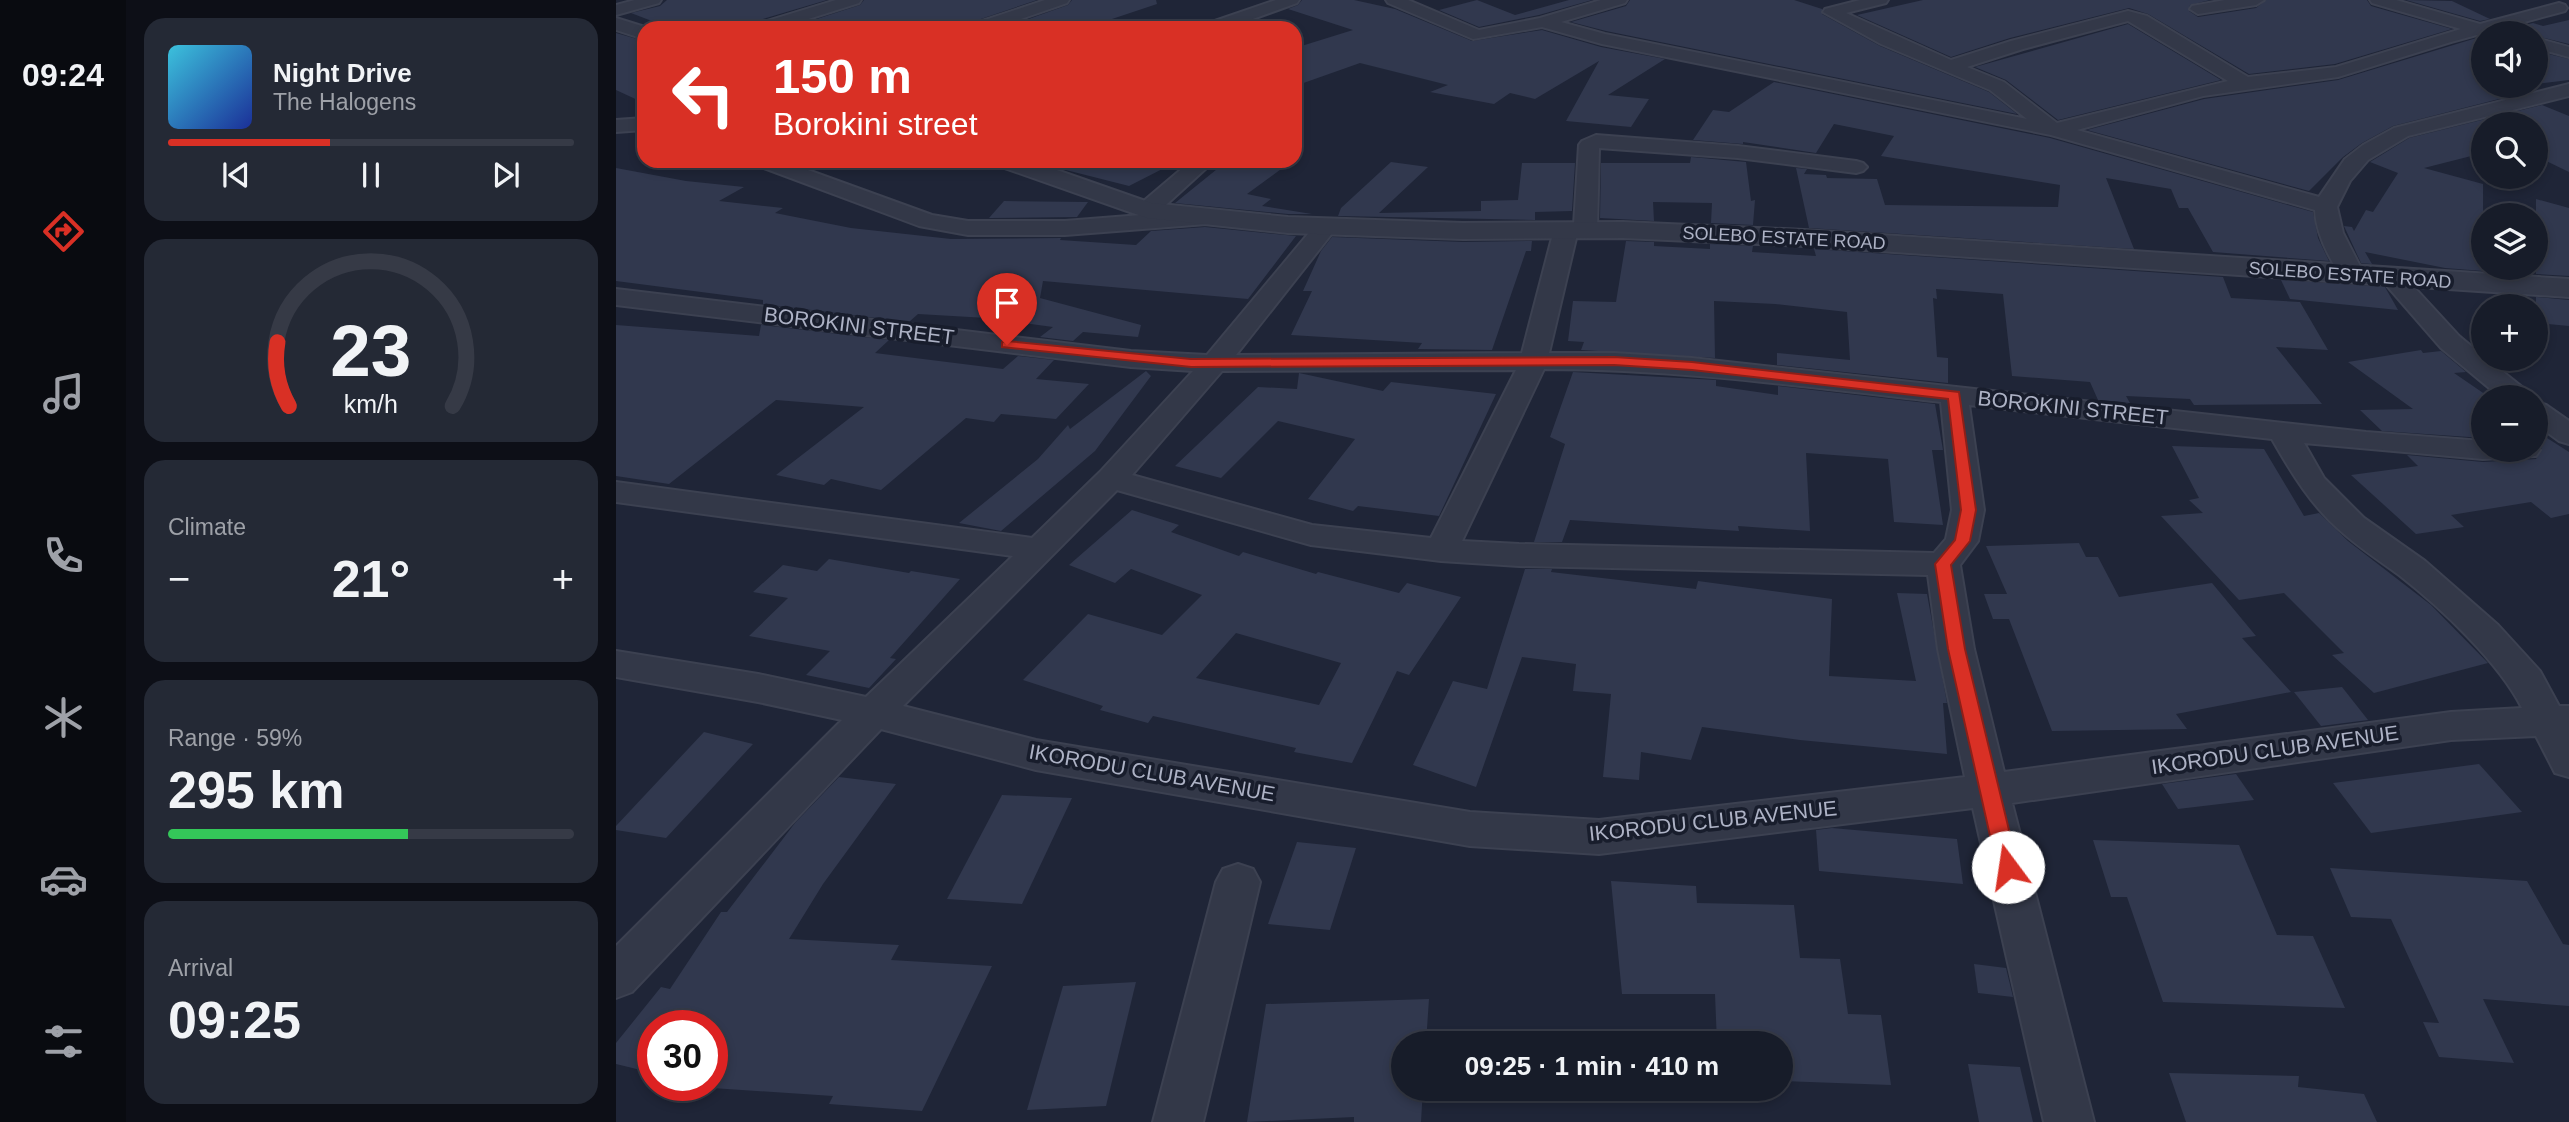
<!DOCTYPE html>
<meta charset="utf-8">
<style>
body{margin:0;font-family:Arial,sans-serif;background:#242935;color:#f1f3f6;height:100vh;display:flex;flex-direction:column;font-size:26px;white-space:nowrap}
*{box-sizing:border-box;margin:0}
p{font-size:23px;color:#9ea1a8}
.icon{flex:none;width:38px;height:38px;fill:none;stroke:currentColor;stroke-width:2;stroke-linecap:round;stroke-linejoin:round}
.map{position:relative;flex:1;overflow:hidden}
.side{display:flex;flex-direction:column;gap:18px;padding:18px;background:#0d0f17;width:490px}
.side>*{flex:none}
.banner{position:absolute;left:21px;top:21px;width:665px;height:147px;border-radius:21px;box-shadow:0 4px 10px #0003,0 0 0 2px #363a46;background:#d93025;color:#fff;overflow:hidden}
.buttons{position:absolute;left:1855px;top:21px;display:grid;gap:14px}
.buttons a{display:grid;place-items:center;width:77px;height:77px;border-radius:50%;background:#171c29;box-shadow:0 4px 10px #0003,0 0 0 2px #363a46;font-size:35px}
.speed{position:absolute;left:21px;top:1010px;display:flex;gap:14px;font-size:35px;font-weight:700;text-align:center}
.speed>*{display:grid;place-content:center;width:91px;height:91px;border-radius:50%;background:#171c29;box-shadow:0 4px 10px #0003,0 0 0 2px #363a46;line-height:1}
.speed .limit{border:10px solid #d22;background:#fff;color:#111}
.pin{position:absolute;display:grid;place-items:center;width:60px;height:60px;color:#fff;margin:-72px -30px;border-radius:50% 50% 50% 0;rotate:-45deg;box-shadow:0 0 7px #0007}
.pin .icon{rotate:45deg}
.me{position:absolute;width:77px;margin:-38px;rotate:346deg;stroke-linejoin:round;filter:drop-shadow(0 0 5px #0008)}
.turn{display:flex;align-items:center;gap:24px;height:147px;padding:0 21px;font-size:32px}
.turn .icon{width:91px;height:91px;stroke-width:2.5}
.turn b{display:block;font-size:49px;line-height:60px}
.big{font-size:52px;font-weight:600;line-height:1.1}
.side .card{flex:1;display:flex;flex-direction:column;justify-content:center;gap:10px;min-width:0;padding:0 24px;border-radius:21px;background:#242935}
.side .dial{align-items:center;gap:0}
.dial svg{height:182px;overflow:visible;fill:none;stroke:#363a46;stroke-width:7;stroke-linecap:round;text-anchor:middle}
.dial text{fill:#f1f3f6;stroke:none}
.song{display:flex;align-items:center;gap:21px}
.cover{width:84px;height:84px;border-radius:10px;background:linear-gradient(135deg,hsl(190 70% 55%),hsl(230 70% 35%))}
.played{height:7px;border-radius:4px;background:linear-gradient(90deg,#d93025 40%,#363a46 40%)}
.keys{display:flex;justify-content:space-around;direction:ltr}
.heat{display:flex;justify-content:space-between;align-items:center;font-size:38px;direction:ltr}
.charge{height:10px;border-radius:5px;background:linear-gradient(90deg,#34c759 59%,#363a46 0)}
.trip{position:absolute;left:775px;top:1031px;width:402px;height:70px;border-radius:35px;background:#171c29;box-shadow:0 4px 10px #0003,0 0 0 2px #363a46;font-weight:600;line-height:70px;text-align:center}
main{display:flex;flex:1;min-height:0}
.menu{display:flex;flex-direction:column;width:126px;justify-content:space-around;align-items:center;background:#090b10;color:#9ea1a8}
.menu .icon{width:49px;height:49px}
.menu .on{color:#d93025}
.menu b{font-size:32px;color:#f1f3f6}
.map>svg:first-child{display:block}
</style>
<main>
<nav class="menu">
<b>09:24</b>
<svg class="icon on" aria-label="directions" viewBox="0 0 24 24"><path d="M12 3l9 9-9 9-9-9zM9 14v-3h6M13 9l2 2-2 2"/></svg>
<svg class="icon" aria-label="music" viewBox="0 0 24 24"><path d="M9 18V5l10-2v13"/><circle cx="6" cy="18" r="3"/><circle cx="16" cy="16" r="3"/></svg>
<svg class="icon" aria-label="phone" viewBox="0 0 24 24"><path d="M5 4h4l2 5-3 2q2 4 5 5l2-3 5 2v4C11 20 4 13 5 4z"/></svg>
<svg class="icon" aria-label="climate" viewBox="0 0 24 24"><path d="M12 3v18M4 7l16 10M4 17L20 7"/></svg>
<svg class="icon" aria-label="car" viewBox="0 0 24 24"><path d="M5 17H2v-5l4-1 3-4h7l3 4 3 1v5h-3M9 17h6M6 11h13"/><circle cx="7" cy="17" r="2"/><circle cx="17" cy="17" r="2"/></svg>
<svg class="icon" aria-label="filters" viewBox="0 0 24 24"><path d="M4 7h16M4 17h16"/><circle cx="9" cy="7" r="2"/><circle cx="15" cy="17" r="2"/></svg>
</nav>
<section class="side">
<div class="card">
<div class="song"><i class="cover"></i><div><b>Night Drive</b><p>The Halogens</p></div></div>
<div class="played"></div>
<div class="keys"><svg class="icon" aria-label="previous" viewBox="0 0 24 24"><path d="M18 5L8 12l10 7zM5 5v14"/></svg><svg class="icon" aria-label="pause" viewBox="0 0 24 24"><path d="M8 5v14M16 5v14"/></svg><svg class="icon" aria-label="next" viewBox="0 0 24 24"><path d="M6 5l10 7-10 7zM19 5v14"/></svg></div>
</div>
<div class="card dial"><svg viewBox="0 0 100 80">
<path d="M14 69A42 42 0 1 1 86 69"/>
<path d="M14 69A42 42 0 0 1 9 41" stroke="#d93025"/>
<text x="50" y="56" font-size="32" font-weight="700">23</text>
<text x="50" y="72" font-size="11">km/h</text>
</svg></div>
<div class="card"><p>Climate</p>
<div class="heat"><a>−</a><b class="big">21°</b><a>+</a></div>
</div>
<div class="card"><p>Range · 59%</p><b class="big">295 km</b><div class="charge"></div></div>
<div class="card"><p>Arrival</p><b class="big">09:25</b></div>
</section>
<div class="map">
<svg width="1953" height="1122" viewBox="0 0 1953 1122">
<rect width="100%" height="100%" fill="#1f2537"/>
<g fill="#31384e" fill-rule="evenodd">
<polygon points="51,0 211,0 140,21 136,28 54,28 15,13 44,6"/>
<polygon points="248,0 421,0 356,22 353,28 173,28 244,5"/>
<polygon points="456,0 540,0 541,4 487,22 486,28 387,28 452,5"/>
<polygon points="686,0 738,0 779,9 856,41 926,30 985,47 1049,59 992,95 1033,99 1015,127 950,121 983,61 919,99 894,93 878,104 814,92 832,85 744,63 679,86 679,48 737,30 672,9 682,5"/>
<polygon points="861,0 899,15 953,0 976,0 923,15 863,27 823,10"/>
<polygon points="1014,0 1178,0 1206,9 1206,14 1264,46 1373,92 1401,114 990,31 955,22 1010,6"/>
<polygon points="1307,0 1594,0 1574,5 1573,11 1582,17 1640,8 1650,0 1751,0 1755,6 1836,29 1719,64 1633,74 1532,14 1513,8 1394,38 1335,57 1241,15"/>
<polygon points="1790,0 1836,1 1874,19 1864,21"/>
<polygon points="1953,20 1953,44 1920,36 1920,33 1877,33 1917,23 1927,26"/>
<polygon points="1512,24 1605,80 1442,120 1390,80 1359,67"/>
<polygon points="0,33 28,41 28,103 0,90"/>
<polygon points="1867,36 1867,86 1914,86 1922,89 1777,126 1746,143 1727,157 1693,191 1471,130 1588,99 1722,80"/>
<polygon points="1920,51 1953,59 1953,80 1920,84"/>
<polygon points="1158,82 1434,138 1697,212 1702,238 1713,261 1597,252 1572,208 1563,208 1555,189 1490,178 1518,249 1193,228 1180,168 1191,169 1188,174 1210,175 1211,178 1261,179 1269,205 1442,207 1444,185 1265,156 1278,136 1218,124 1200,153 1127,142 1127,144 1077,140 1097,110 1113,112"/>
<polygon points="1926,105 1953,116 1953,172 1920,156 1920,124 1867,124 1867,153 1808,168 1867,184 1867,271 1829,268 1749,252 1756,264 1745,263 1728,226 1736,227 1738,231 1750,210 1757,212 1782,173 1754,162 1793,138"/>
<polygon points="1075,157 1130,162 1135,201 1139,200 1137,225 1095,223 1096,203 1037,202 1038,221 984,218 985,163 1074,163"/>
<polygon points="447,161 562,161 513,186 446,169"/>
<polygon points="611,161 676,161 631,194 655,199 646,206 696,214 672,214 559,203"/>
<polygon points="775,162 812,167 763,213 865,211 865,201 902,200 906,163 959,163 956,211 919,212 919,220 722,216 725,208"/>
<polygon points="0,168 70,181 128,187 103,201 167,208 159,213 235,228 335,239 445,238 444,240 520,245 535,231 589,227 680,236 632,299 427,281 424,298 525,325 522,337 467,332 457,341 424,337 437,327 371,318 302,314 293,322 147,304 147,300 0,281"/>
<polygon points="1920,199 1953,208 1953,276 1920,274"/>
<polygon points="388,201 472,202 461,217 373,218"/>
<polygon points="716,237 847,242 916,241 915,251 910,251 876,350 802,349 806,343 675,335 696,291 687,291 705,251"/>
<polygon points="1010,241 1038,242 1038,246 1094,249 1094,244 1137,246 1136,252 1200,256 1198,249 1607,277 1615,298 1684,302 1712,350 1660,347 1706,404 1578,405 1574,399 1510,396 1514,403 1482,400 1474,382 1396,376 1387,294 1320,289 1321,299 1317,298 1321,357 1332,358 1332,383 1161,365 1161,353 1234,360 1231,312 1159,304 1098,301 1099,358 965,350 968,342 952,341 957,301 1000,302"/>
<polygon points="1665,280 1769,287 1782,310 1674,299"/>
<polygon points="1920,297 1953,300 1953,326 1920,323"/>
<polygon points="0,325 143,336 145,325 273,340 259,353 387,369 402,356 438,360 420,379 473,384 440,419 385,414 378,422 350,418 265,490 215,479 208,485 160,475 248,407 160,400 53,484 0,476"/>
<polygon points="1805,350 1807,353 1825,351 1850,372 1838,373 1873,397 1867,397 1867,438 1766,431 1744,410 1797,409 1732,362"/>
<polygon points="530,371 535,376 479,451 385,531 343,523 422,459 452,425 454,429"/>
<polygon points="957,372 1100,380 1100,386 1162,395 1162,386 1319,404 1327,450 1316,450 1327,525 1278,522 1272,459 1190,453 1194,531 1122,526 1123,531 954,520 946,542 918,542 949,444 934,437"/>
<polygon points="683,373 767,391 775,382 880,394 823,516 742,506 737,511 692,499 739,439 662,421 605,478 559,466 642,387 681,389"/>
<polygon points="1920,431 1953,452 1953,514 1935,518 1915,502 1835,515 1848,527 1800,534 1735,475 1802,466 1791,455 1867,462 1920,459 1926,449 1920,442"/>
<polygon points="1556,446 1648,449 1688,516 1703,513 1732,541 1815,605 1872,663 1758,693 1716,655 1728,653 1668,593 1623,600 1545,516 1587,513 1573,500 1583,498"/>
<path d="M516 510 563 525 555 532 623 556 627 552 700 574 702 572 783 593 791 583 845 597 793 675 781 671 736 763 678 752 680 748 537 716 532 723 484 710 487 706 407 680 472 614 546 635 586 595 515 569 499 583 453 565ZM620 633 725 663 703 705 580 678Z"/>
<polygon points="1463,543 1470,557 1482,557 1503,597 1596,583 1640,636 1626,638 1675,692 1560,714 1571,729 1436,731 1393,619 1377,619 1368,594 1391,594 1370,546"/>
<polygon points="213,559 293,573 295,571 344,579 274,658 280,659 253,688 190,675 214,651 133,636 172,598 137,592 167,565 201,571"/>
<polygon points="909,569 936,569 935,572 1080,589 1082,581 1216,599 1213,676 1300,681 1281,593 1311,594 1331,703 1327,703 1331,754 1184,740 1086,727 1075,760 1025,752 1023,780 987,777 995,694 957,691 960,664 906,657 860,787 797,765 837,681 871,689"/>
<polygon points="1726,687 1752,720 1705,726 1678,692"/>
<polygon points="88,732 137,744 50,838 0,830 0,826"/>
<polygon points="1863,764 1906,812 1755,833 1717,783"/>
<polygon points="1620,774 1638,800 1562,809 1546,784"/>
<polygon points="223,777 280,784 207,884 173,939 283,945 275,960 376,966 306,1111 213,1104 217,1096 96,1088 96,1026 37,1026 37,1073 0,1064 0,1043 45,987 54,989 105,912 111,912 179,823"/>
<polygon points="386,795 456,798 406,904 331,899"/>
<polygon points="1216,828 1341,839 1347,884 1203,871 1200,830"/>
<polygon points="1477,840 1623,845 1661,935 1697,936 1729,1008 1547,1002 1511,897 1495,897"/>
<polygon points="681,842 740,848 714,930 652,924"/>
<polygon points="1714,868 1911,881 1947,944 1953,945 1953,1006 1867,999 1898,1063 1823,1057 1807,1022 1823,1023 1775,919 1735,917"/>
<polygon points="995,881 1080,886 1081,903 1178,905 1184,958 1224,959 1232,1014 1265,1015 1275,1085 1166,1081 1166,1043 1101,1043 1099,994 1006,994"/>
<polygon points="1358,964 1390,968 1397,997 1362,993"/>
<polygon points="520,982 490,1106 411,1110 447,986"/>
<polygon points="813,999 810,1043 788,1043 788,1088 807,1088 805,1122 738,1122 738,1117 631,1122 650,1004"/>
<polygon points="1352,1064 1404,1067 1417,1122 1363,1122"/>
<polygon points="1553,1073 1683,1076 1682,1087 1748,1094 1761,1122 1570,1122"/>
</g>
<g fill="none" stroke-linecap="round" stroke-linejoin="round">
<g stroke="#3c4151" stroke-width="4">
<g id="minor">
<polygon points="19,0 45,0 43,3 0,15 0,5"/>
<polygon points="220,0 245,0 243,3 164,28 139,28 141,24"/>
<polygon points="429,0 453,0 451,3 379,28 355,28 357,24"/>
<polygon points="660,0 683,0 681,3 612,28 588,28 590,24"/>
<path d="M770 0H792L863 30 924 18 985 0H1011L1009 3 945 22 989 34 1411 119 1374 90 1265 44 1207 12 1209 9 1244 0H1272L1270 3 1230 13 1335 60 1395 41 1512 11 1531 16 1632 77 1720 67 1845 29 1756 3 1754 0H1780L1864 24 1943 3 1949 5 1951 8 1949 11 1835 42 1722 77 1587 96 1461 130 1703 197 1729 159 1747 145 1778 128 1953 84V96L1792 136 1752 160 1734 181 1721 207 1727 233 1748 274 1745 279 1736 281 1727 279C1714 260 1700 234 1699 210L1435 135 986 44 926 27 857 39 772 3ZM1512 21 1612 81 1441 123 1388 82 1351 67 1407 49Z"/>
<polygon points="1609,0 1648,0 1640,5 1582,14 1574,9 1576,6"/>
<polygon points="1920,38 1953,47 1953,57 1920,48"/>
<polygon points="28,118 28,130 0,132 0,120"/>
<path d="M980 135 1122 146 1240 161 1247 163 1251 167 1247 171 1240 173 1122 158 983 148 981 230 977 235 969 237 961 234 933 353H998L1076 358 1750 432 1867 441V450H1920V444L1924 450 1920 456 1867 459 1688 443 1708 478 1748 518 1809 561 1882 625 1924 671 1943 706H1953V777L1939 773 1920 736 1835 740 1396 803 1478 1122H1428L1357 808 983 854 854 846 420 770 265 729 16 992 0 998V946L226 720 142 702 0 677V651L142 674 250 697 397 556 0 502V482L416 538 484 472 577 371 515 367 0 305V289L515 351 591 355 702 222H718L721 227 620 355 906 353 938 230 942 225H958L963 145 966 141ZM928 369C1061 369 1192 387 1325 402L1336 510 1330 539 1318 553 903 544 846 541ZM900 370 815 538 696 525 516 475 606 371ZM1353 405 1656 439C1676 474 1696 507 1727 533 1744 548 1764 561 1783 575 1824 607 1883 662 1906 708L1835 712 1388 772 1358 649 1344 565 1362 541 1368 510ZM501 490 695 545 825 561 903 566 1312 575 1322 649 1349 777 983 820 854 812 420 740 287 706Z"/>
<polygon points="137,161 167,161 316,215 352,221 449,221 525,215 520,210 523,205 575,161 598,161 540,214 591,210 599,212 602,217 599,222 591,224 449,235 352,235 303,226 140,165"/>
<polygon points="1777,272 1786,274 1843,336 1867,356 1867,359 1871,359 1911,391 1915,397 1884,397 1825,348 1765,279 1768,274"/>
<polygon points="1920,402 1930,405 1953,421 1953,444 1943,441 1920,424"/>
<polygon points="622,864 637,869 644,882 587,1122 537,1122 600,882 607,869"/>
</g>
</g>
<g stroke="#3c4151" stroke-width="4">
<g id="tertiary">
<polygon points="0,18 32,28 28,28 28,39 0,30"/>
<polygon points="380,161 415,161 535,203 672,217 847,223 1007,222 1188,230 1953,279 1953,297 1188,246 1007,238 847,239 672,233 531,218 383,166"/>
</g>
</g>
<use href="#minor" fill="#333848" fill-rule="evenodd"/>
<use href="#tertiary" fill="#333848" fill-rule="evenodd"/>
</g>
<polygon fill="#d93025" stroke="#8d1f18" stroke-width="2" points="391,341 575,359 998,357 1076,362 1343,392 1360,510 1354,541 1335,565 1349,649 1402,867 1399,873 1392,875 1384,873 1381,867 1332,649 1319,564 1339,540 1345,510 1332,399 1076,370 998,365 575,367 386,347 386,342"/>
<g text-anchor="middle" stroke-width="7" stroke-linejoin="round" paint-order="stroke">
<g font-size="18" fill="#adb2c5" stroke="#181d2c">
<text transform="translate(1168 238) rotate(3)" y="6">SOLEBO ESTATE ROAD</text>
<text transform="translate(1734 275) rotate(4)" y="6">SOLEBO ESTATE ROAD</text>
</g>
<g font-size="21" fill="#adb2c5" stroke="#181d2c">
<text transform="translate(243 326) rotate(7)" y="7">BOROKINI STREET</text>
<text transform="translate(1457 408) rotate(6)" y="7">BOROKINI STREET</text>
<text transform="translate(1659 750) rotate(-8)" y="7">IKORODU CLUB AVENUE</text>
<text transform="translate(536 773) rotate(10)" y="7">IKORODU CLUB AVENUE</text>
<text transform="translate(1097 821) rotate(-6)" y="7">IKORODU CLUB AVENUE</text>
</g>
</g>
</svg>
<div class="buttons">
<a><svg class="icon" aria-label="sound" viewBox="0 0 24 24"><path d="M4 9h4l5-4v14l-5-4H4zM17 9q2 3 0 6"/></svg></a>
<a><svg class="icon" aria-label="search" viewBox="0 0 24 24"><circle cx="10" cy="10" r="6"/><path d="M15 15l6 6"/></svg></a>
<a><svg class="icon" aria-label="layers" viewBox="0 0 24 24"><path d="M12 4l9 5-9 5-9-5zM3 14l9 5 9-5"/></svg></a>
<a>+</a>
<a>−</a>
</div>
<div class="speed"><div class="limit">30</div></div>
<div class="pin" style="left:391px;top:345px;background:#d93025"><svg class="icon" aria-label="arrive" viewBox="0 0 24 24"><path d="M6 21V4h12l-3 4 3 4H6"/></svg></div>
<svg class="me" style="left:1392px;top:867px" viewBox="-20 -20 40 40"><circle r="19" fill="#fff"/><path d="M0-13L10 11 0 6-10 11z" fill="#d93025"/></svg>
<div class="trip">09:25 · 1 min · 410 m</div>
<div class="banner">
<div class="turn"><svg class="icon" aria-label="left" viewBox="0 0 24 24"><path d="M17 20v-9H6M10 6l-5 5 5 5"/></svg><div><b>150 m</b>Borokini street</div></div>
</div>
</div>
</main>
